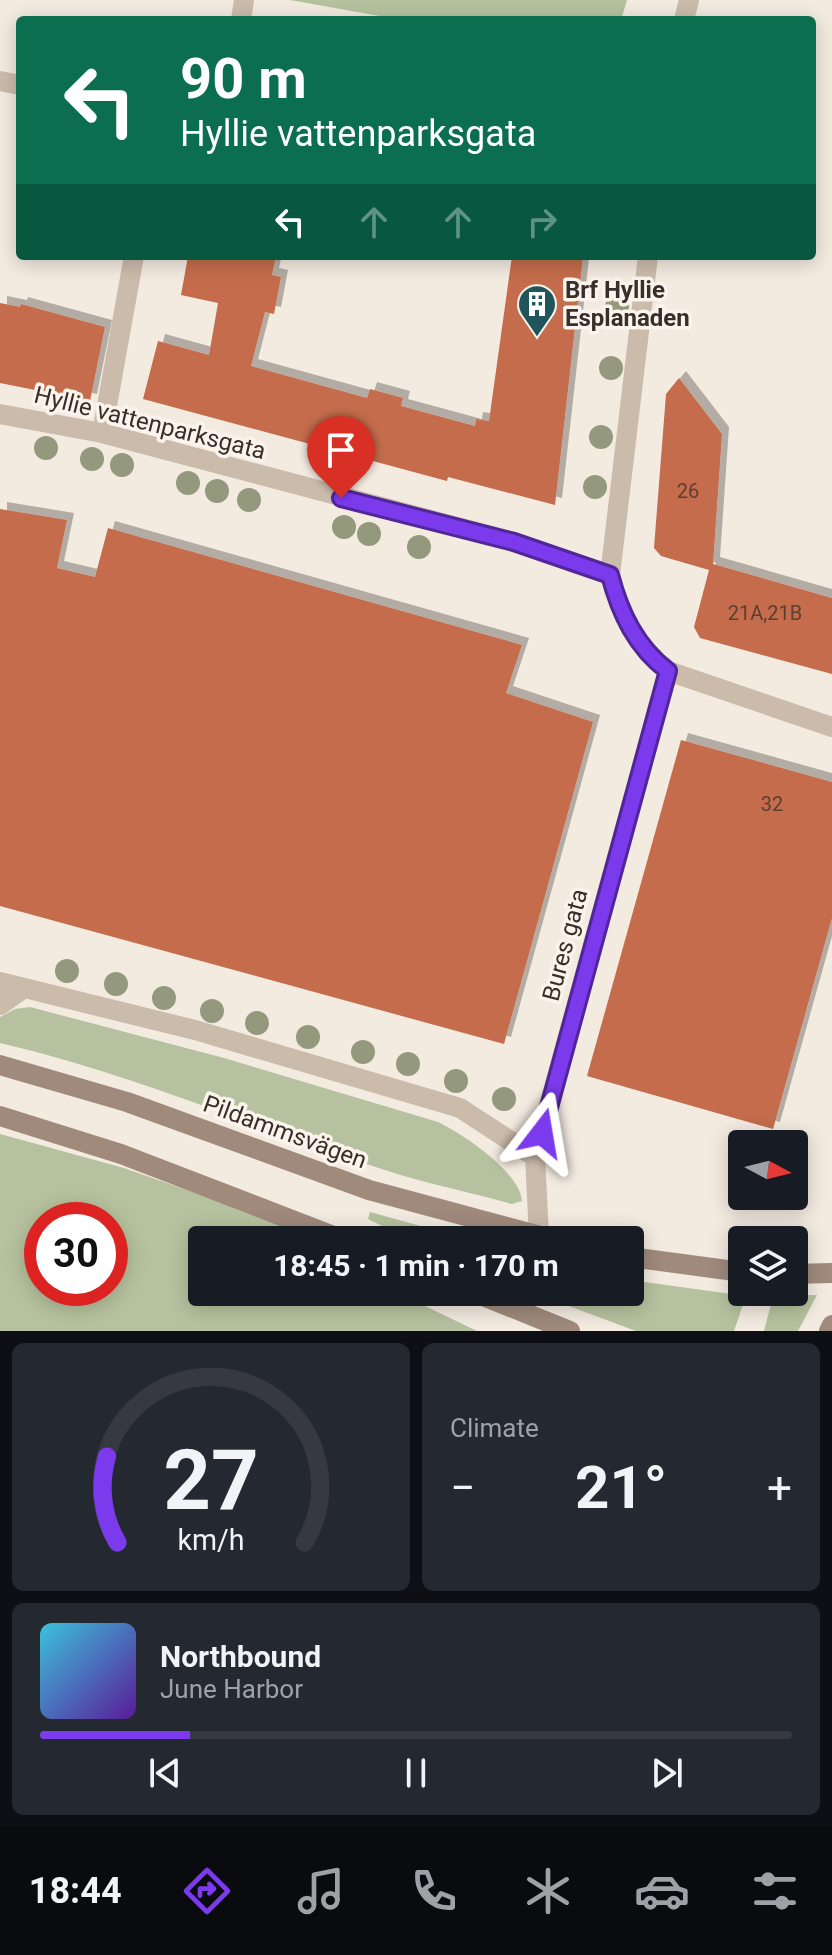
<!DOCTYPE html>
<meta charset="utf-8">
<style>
body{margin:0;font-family:Roboto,sans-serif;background:#242831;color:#f1f3f6;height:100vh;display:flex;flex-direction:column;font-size:30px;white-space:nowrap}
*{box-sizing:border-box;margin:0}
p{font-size:26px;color:#9ea1a6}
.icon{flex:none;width:44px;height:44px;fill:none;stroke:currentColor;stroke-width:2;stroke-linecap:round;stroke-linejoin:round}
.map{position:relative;height:1331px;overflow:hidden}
.sheet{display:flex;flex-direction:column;gap:12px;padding:12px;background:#0d0f14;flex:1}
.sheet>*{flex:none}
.top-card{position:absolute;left:16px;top:16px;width:800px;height:244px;border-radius:8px;box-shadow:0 4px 20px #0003;background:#0b6e4f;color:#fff;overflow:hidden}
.needle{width:52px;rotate:97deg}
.controls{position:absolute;left:728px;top:1130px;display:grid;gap:16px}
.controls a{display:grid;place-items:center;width:80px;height:80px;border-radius:8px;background:#171b24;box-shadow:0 4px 20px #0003;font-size:40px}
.speed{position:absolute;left:24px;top:1202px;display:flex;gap:16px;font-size:40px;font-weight:700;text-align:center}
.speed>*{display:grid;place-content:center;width:104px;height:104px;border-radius:50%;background:#171b24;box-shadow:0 4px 20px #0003;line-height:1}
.speed .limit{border:12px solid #d22;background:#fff;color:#111}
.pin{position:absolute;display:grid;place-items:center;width:68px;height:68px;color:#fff;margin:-82px -34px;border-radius:50% 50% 50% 0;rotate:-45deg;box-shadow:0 0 8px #0007}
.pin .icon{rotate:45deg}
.me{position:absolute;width:88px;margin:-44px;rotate:14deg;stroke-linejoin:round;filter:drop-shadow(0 0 6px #0008)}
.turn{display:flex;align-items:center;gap:28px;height:168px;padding:0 32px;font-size:36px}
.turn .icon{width:104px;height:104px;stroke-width:2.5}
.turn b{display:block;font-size:56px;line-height:68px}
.lanes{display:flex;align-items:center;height:76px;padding:0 32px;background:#0003;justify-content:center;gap:40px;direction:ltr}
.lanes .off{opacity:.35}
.big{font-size:60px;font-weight:700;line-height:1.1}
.sheet .widget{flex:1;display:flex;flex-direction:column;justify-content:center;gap:12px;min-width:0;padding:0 28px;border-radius:12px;background:#242831}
.sheet .dial{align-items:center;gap:0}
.dial svg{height:208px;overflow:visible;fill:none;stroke:#363941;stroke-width:7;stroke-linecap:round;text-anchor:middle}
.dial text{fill:#f1f3f6;stroke:none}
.song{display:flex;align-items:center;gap:24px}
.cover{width:96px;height:96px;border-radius:12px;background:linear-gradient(135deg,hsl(190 70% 55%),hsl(270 70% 35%))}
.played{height:8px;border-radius:4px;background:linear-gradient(90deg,#7c3aed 20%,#363941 20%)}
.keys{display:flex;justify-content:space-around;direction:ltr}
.heat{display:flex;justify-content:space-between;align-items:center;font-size:44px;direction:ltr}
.sheet .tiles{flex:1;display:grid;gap:12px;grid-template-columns:1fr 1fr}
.widget:last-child{grid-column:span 2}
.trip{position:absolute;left:188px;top:1226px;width:456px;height:80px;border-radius:8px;background:#171b24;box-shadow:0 4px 20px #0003;font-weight:700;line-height:80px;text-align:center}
.menu{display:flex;height:128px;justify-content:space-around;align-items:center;background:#090b0e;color:#9ea1a6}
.menu .icon{width:56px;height:56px}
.menu .on{color:#7c3aed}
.menu b{font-size:36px;color:#f1f3f6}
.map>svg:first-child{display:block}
</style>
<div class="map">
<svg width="832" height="1331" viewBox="0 0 832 1331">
<defs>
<filter id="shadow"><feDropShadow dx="7" dy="-7" stdDeviation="0" flood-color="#0004"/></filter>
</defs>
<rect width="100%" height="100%" fill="#f3eae0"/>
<g fill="#b6c29f" fill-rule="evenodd">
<polygon points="290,0 627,0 621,20 402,20"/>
<path d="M30 1007 224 1058 438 1122C463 1134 520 1172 522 1201L512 1204C473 1193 433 1185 394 1173 262 1131 135 1074 0 1043V1017L15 1009Z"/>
<path d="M0 1134 124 1168 307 1232 319 1240H202V1292H396L477 1331H0ZM42 1220H110V1288H42Z"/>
<polygon points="370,1212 471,1240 411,1240 368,1219"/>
<polygon points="630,1280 746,1296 734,1331 636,1331 531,1292 630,1292"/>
<polygon points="817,1295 798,1331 764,1331 773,1296"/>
</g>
<g fill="#c46c4c" filter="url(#shadow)">
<polygon points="188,256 276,256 272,275 281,277 274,314 265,312 251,366 367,398 370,389 403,398 401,406 475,426 476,419 489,421 512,256 583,256 555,505 448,477 447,481 143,399 158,341 209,355 218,303 181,295"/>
<polygon points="0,303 20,307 21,304 105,327 90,401 0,383"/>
<polygon points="679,378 722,434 713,564 832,598 832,674 700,638 694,627 709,570 661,556 654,548 666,394"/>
<polygon points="0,509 67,520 57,568 95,577 108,528 522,645 506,693 593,722 504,1044 0,906"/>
<polygon points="681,740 832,782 832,918 773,1129 587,1076"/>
</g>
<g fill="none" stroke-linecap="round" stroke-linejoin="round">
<g stroke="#cbbbab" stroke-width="20">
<polyline points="0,982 195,1030 460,1108 535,1157"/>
<polyline points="0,1005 24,988"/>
</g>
<g stroke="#cbbbab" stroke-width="20">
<polyline points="241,20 244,0"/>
<polyline points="0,81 20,85"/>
</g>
<g stroke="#cbbbab" stroke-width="20">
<polyline points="684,20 689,0"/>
<path d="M0 414 102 433 514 542 610 575C620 612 636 647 668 671L832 727"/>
<polyline points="102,433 134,256"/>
<polyline points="610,575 648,256"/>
<polyline points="539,1236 535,1157 668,671"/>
</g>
<g stroke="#9f8a7c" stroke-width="20">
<polyline points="0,1065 127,1102 369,1190 555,1240"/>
<polyline points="0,1116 121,1154 344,1240"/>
<polyline points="630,1257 742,1272"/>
<polyline points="794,1274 832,1273"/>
<polyline points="473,1292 570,1331"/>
<polyline points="829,1331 832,1325"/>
</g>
</g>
<g fill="#94997e">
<circle cx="617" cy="307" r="12"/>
<circle cx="611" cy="368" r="12"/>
<circle cx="601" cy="437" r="12"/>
<circle cx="46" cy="448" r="12"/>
<circle cx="92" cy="459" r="12"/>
<circle cx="122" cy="465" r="12"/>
<circle cx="188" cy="483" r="12"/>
<circle cx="595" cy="487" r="12"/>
<circle cx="217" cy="491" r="12"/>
<circle cx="249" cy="500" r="12"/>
<circle cx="344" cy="527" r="12"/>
<circle cx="369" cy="534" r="12"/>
<circle cx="419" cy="547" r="12"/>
<circle cx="67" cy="971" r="12"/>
<circle cx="116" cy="984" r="12"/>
<circle cx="164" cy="998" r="12"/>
<circle cx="212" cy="1011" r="12"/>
<circle cx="257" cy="1023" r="12"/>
<circle cx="308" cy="1037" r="12"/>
<circle cx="363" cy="1052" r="12"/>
<circle cx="408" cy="1064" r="12"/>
<circle cx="456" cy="1081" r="12"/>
<circle cx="504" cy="1099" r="12"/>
</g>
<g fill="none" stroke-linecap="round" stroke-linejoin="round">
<g stroke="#51269a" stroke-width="20">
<path id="route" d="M341 498 514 542 610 575C620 613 636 647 668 671L542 1133"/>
</g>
<use href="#route" stroke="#7c3aed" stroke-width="14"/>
</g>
<defs>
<g id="building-pin" transform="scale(2)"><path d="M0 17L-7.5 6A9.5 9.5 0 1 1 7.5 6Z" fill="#20555b" stroke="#faf4ec"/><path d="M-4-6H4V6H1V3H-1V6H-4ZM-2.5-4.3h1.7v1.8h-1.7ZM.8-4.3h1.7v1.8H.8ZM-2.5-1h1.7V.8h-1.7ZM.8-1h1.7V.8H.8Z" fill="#fff"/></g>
</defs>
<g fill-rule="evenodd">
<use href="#building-pin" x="537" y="304"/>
</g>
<g text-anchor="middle" stroke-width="7" stroke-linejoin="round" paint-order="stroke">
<g font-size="20" fill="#5c3e32">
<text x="688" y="498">26</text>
<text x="765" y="620">21A,21B</text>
<text x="772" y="811">32</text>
</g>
<g font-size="24" font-weight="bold" fill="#392f2a" stroke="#faf4ec" text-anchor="start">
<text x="565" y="298">Brf Hyllie<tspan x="565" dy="28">Esplanaden</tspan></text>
</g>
<g font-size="24" fill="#392f2a" stroke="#faf4ec">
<text transform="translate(150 423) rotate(14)" y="8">Hyllie vattenparksgata</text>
<text transform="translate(565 945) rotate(-75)" y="8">Bures gata</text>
<text transform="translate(285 1132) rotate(20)" y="8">Pildammsvägen</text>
</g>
</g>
</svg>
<div class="controls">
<a><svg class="needle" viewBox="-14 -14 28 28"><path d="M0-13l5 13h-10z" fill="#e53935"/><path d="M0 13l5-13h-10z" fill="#9ea1a6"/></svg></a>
<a><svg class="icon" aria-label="layers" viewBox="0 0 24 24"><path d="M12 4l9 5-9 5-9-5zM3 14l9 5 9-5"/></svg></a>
</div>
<div class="speed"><div class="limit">30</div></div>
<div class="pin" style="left:341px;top:498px;background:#d93025"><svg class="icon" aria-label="arrive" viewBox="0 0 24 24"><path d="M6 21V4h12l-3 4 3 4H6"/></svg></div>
<svg class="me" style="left:542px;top:1133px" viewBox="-20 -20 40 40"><path d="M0-17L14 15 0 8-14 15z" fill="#7c3aed" stroke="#fff" stroke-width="4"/></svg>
<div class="trip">18:45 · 1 min · 170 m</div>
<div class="top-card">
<div class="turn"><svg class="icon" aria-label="left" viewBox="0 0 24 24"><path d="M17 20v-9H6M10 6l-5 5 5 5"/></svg><div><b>90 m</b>Hyllie vattenparksgata</div></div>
<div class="lanes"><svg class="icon" aria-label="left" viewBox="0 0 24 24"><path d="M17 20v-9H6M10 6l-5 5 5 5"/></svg><svg class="icon off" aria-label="ahead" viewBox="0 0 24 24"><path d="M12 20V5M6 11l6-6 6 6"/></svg><svg class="icon off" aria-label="ahead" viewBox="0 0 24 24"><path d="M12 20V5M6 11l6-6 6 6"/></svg><svg class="icon off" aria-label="right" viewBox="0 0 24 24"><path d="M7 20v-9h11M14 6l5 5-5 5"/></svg></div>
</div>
</div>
<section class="sheet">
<div class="tiles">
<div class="widget dial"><svg viewBox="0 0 100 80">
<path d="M14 69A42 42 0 1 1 86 69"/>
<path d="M14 69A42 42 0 0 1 10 36" stroke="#7c3aed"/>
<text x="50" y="56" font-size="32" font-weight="700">27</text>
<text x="50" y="72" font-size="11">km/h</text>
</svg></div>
<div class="widget"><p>Climate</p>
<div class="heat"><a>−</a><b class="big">21°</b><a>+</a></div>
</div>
<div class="widget">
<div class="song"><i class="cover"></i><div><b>Northbound</b><p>June Harbor</p></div></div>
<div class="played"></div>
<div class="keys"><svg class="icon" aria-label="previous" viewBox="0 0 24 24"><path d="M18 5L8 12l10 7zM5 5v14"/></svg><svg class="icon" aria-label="pause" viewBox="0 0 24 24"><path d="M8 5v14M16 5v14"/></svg><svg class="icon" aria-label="next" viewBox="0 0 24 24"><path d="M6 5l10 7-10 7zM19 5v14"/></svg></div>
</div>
</div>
</section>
<nav class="menu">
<b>18:44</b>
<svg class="icon on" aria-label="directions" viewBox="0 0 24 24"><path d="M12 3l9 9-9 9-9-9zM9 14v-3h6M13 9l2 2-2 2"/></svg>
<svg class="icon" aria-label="music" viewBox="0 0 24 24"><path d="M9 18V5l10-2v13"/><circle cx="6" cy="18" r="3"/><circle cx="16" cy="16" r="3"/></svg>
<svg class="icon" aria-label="phone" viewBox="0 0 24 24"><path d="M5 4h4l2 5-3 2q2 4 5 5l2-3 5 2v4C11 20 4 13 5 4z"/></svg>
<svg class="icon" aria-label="climate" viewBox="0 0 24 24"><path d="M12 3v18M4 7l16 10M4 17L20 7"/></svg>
<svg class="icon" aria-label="car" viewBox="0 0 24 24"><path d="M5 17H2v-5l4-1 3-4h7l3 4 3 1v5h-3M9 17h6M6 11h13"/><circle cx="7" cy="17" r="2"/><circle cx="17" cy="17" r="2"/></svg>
<svg class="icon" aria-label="filters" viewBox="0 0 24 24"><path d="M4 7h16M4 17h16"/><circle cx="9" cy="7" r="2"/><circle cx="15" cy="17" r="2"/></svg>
</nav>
